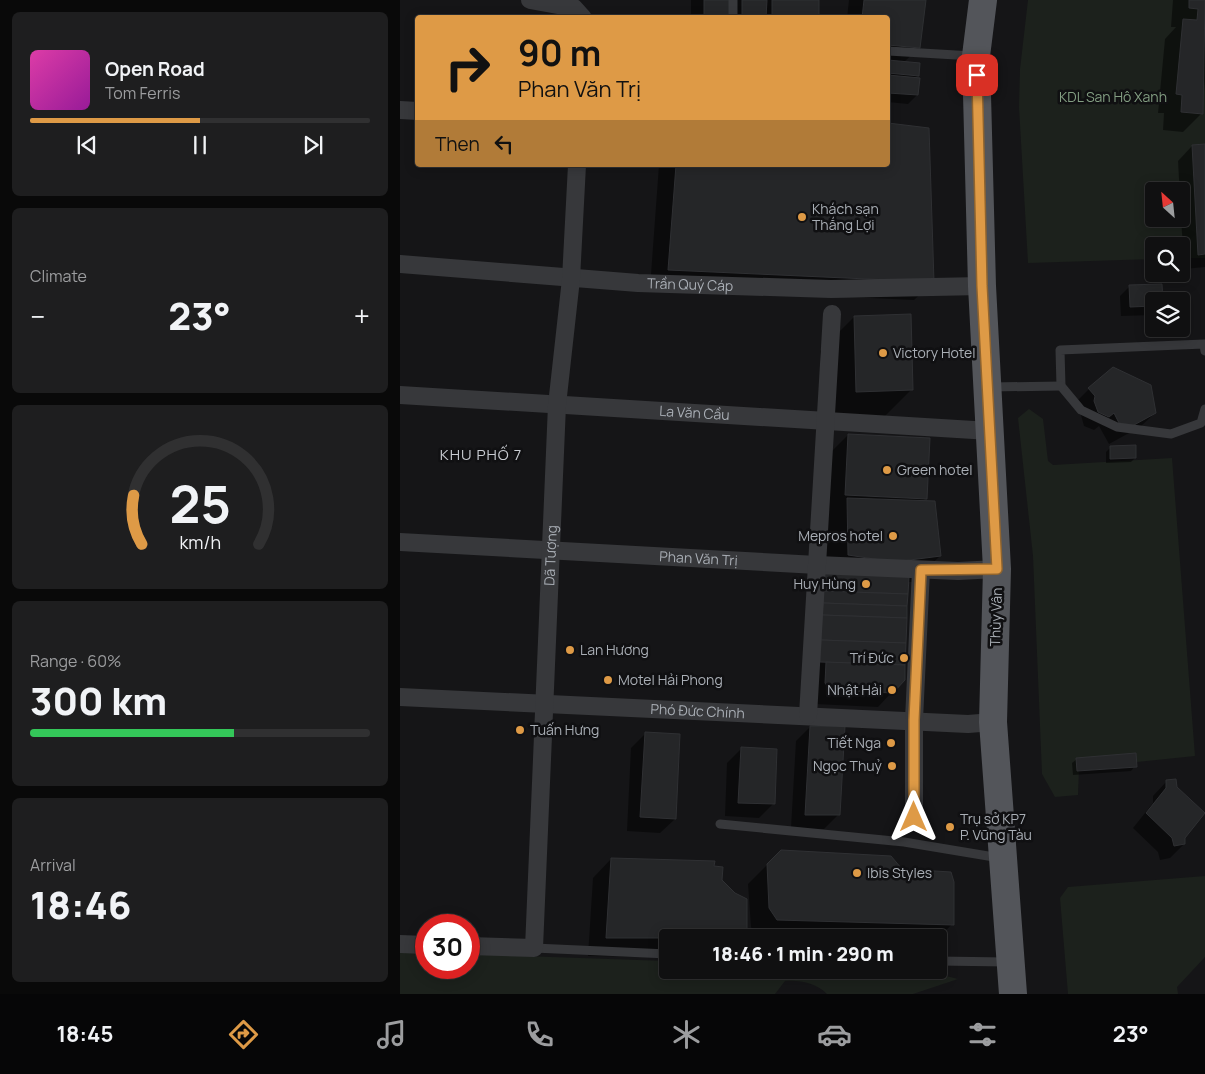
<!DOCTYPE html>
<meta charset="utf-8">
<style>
body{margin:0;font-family:Manrope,sans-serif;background:#1e1e1f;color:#f1f3f6;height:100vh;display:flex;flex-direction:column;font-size:19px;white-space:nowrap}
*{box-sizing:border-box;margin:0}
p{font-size:16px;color:#9c9d9f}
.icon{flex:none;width:28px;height:28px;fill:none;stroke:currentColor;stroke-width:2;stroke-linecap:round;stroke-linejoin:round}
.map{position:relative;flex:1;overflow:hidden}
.panel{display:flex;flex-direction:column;gap:12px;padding:12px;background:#090909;width:400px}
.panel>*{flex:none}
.banner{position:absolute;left:15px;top:15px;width:475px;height:152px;border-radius:5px;box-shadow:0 2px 12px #0003,0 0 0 1px #303031;background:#de9a46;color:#111;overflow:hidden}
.needle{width:32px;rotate:333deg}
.fabs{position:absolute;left:745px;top:182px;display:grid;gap:10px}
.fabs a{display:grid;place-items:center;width:45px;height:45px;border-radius:5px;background:#101011;box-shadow:0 2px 12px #0003,0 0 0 1px #303031;font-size:25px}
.speed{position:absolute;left:15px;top:914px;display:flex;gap:10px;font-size:25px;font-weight:700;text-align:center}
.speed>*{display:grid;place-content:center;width:65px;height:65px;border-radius:50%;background:#101011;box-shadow:0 2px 12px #0003,0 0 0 1px #303031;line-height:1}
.speed .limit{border:8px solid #d22;background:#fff;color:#111}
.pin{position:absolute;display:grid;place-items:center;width:42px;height:42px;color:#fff;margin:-21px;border-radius:10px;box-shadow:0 2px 8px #0006}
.me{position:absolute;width:55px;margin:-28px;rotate:0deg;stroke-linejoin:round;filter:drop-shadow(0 0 4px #0008)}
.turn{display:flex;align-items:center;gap:18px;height:105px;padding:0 20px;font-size:22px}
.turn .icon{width:65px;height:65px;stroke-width:2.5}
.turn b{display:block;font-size:35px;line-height:42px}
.then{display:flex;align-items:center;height:48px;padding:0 20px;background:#0003;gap:10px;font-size:19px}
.big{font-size:38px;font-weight:800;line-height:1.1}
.panel .tile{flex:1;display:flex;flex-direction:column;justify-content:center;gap:8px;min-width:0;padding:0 18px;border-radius:8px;background:#1e1e1f}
.panel .dial{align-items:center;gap:0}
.dial svg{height:130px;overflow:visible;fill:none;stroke:#303031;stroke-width:7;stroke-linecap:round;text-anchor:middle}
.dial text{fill:#f1f3f6;stroke:none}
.song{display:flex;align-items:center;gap:15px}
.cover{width:60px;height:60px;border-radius:8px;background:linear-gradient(135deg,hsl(320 70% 55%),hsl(300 70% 35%))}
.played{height:5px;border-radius:2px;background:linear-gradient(90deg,#de9a46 50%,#303031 50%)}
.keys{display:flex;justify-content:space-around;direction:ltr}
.heat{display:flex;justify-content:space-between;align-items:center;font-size:28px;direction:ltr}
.charge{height:8px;border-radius:4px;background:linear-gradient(90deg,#34c759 60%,#303031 0)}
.trip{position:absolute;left:259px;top:929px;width:288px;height:50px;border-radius:5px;background:#101011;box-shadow:0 2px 12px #0003,0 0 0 1px #303031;font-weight:800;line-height:50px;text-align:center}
.menu{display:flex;height:80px;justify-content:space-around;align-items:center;background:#060607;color:#9c9d9f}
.menu .icon{width:35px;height:35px}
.menu .active{color:#de9a46}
.menu b{font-size:22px;color:#f1f3f6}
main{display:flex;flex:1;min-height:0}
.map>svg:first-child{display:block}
</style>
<main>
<section class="panel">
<div class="tile">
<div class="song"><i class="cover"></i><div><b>Open Road</b><p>Tom Ferris</p></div></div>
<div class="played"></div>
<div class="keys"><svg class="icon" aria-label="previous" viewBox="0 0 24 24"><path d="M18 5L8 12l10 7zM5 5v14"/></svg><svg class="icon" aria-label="pause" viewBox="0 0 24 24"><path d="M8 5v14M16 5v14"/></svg><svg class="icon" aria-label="next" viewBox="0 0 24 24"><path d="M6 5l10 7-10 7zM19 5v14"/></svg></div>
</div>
<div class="tile"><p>Climate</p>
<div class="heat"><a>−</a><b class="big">23°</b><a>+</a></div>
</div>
<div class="tile dial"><svg viewBox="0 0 100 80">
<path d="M14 69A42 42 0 1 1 86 69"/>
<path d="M14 69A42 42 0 0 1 9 39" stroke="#de9a46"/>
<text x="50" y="56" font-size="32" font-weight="700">25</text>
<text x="50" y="72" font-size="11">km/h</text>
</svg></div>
<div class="tile"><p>Range · 60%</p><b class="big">300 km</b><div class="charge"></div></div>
<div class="tile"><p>Arrival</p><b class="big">18:46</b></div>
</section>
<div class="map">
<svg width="805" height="994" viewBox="0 0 805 994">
<rect width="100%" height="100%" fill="#151517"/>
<g fill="#1c211c" fill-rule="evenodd">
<path d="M628 0H805V258H781V246H754V259L628 263 619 107 620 69ZM754 191H781V219H754Z"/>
<polygon points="629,409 643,419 648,461 653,465 772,458 795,756 679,768 678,795 655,797 642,774 633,556 618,418"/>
<polygon points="805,876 805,957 777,987 778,994 668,994 660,898 668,887"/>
<path d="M0 951 26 952V968H69V954L267 961 268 970 527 971 558 979 513 994H427C416 983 400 980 385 981L375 994H0Z"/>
</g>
<g fill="#0007">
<rect x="291" y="0" width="126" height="18"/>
<polygon points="449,0 525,0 519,48 503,63 518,75 514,79 517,95 508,104 488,102 488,18 447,18"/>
<polygon points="773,0 805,0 805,80 802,113 783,132 763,130 764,113 758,113 765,39 776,27 771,27"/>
<polygon points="488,124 528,129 533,282 514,300 250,288 259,165 488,165"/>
<polygon points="792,146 805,146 805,267 784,269 778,161"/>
<polygon points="761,285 762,301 754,301 753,315 721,316 720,296 730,286"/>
<polygon points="454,317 512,389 478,423 422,425 420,351"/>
<polygon points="689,389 755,413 740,427 709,444 699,426 694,430 684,426 681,415 682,410 675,403"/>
<polygon points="448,435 526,498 522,502 540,556 513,582 507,582 492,692 478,707 415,704 422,461"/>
<polygon points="711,447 735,458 731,462 706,463 706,452"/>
<polygon points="410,727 438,815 424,829 391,828 396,741"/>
<polygon points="245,734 275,819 260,833 227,831 231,748"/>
<polygon points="341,749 373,804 359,818 325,816 327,763"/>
<polygon points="677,759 735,766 731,771 673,775 672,763"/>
<polygon points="767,781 804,812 784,838 784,844 770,858 760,860 758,852 733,828 753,803 753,796"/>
<polygon points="211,859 268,938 268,957 188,956 193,878"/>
<polygon points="367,865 552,924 538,939 538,938 357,938 351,927 348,884"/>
</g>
<g fill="#252628" stroke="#2f3033">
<rect x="304" y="0" width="26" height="18"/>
<polygon points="342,0 367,0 366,18 342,18"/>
<rect x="372" y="0" width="47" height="18"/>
<polygon points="464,0 526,0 520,48 488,45 488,18 462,18"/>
<polygon points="789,0 805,0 803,114 781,112 782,95 776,94 783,19 797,20 798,9 789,8"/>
<polygon points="488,60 520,63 519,76 488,73"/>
<polygon points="488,75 520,78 518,95 488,93"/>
<polygon points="488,123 529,128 534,282 268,270 276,165 488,165"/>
<polygon points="805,144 805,254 798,255 792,145"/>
<polygon points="762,284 763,301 754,301 754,306 730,307 729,285"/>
<polygon points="511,314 513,390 456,392 454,316"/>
<polygon points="713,367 751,385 756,413 723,431 714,413 709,417 698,412 694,401 695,396 688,388"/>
<polygon points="448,434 530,438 527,499 445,495"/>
<polygon points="736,445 736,458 710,459 710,446"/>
<polygon points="447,498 535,501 541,556 494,562 448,555"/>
<polygon points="426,562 509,577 508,594 423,591"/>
<polygon points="423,591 508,594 507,606 423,603"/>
<polygon points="423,603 507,606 507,618 422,615"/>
<polygon points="422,615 507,618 506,643 421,640"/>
<polygon points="421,640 506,643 505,665 420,662"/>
<polygon points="426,662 505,665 505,680 493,693 430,690 425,683"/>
<polygon points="410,726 445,726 440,815 405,815"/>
<polygon points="245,732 280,734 276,819 240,817"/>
<polygon points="341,747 377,749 375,804 338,803"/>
<polygon points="736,753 737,767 677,771 676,758"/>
<polygon points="776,779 777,787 805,813 785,838 785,844 774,846 772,838 746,813 766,788 766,780"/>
<polygon points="381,850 491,856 502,869 551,872 554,882 554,925 377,920 369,908 367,864"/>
<polygon points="211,858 315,861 314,866 323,867 322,880 335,893 347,899 347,938 206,938"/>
</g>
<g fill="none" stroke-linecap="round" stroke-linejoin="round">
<g stroke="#37383b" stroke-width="9">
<polyline points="333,18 333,0"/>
<polyline points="488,51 573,56"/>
<polyline points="805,351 804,344 660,350 661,386 681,410 717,427 771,434 801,423 805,409"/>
<polyline points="591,387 661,386"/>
<polyline points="320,824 504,842 600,858"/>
<polyline points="134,948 268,954"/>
<polyline points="538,961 607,962"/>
</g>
<g stroke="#37383b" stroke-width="18">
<polyline points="130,0 174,8 183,18"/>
<polyline points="0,110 18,111"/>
<path id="s1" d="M0 264 238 283 431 289 582 286"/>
<path id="s2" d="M0 395 590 431"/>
<path id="s3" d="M0 542 417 565 558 571 597 569"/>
<path id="s4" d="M0 697 568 724 593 722"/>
<polyline points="408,715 432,314"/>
<polyline points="514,817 514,720 521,570"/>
<polyline points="0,944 26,945"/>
<path id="s5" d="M69 946 134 948 157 405 171 279 177 165"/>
</g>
<polyline stroke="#53555a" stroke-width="28" points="583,0 576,56 582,286 597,569 593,722 613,994"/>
</g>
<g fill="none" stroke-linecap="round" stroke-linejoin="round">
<g stroke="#90642e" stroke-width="12">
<polyline id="route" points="514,817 514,720 521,570 597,569 582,286 577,75"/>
</g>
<use href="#route" stroke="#de9a46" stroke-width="9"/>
</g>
<g fill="#de9a46" stroke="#101012" stroke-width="2">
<circle cx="402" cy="217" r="5"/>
<circle cx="483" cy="353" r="5"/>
<circle cx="487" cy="470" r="5"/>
<circle cx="493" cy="536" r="5"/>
<circle cx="466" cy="584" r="5"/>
<circle cx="170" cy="650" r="5"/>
<circle cx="504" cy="658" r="5"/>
<circle cx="208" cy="680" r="5"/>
<circle cx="492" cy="690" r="5"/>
<circle cx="120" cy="730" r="5"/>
<circle cx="491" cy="743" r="5"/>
<circle cx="492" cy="766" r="5"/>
<circle cx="550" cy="827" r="5"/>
<circle cx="457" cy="873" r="5"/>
</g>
<g text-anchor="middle" stroke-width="5" stroke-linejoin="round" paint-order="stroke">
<g font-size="14" fill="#839e82" stroke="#101012">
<text x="713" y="102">KDL San Hô Xanh</text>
</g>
<g font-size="14" fill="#a9aeb5" stroke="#101012" text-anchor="start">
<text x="412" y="214">Khách sạn<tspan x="412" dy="16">Thắng Lợi</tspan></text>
<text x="493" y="358">Victory Hotel</text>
<text x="497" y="475">Green hotel</text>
<text x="483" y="541" text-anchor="end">Mepros hotel</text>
<text x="456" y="589" text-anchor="end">Huy Hùng</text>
<text x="180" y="655">Lan Hương</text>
<text x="494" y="663" text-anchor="end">Trí Đức</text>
<text x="218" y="685">Motel Hải Phong</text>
<text x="482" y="695" text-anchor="end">Nhật Hải</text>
<text x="130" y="735">Tuấn Hưng</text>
<text x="481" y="748" text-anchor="end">Tiết Nga</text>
<text x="482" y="771" text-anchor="end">Ngọc Thuỷ</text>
<text x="560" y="824">Trụ sở KP7<tspan x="560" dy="16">P. Vũng Tàu</tspan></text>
<text x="467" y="878">Ibis Styles</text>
</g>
<g font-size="14" fill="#a9aeb5" stroke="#101012">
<text dy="5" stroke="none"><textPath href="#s1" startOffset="291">Trần Quý Cáp</textPath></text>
<text dy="5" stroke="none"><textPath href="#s2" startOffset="295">La Văn Cầu</textPath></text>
<text dy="5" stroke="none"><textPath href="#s5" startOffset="458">Dã Tượng</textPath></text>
<text dy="5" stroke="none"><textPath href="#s3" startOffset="299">Phan Văn Trị</textPath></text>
<text transform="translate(596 617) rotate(-88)" y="5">Thùy Vân</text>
<text dy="5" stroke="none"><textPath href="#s4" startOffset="298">Phó Đức Chính</textPath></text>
</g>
<g font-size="15" letter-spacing="1" fill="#c9ccd2" stroke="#101012">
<text x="81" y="460">KHU PHỐ 7</text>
</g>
</g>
</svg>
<div class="fabs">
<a><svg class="needle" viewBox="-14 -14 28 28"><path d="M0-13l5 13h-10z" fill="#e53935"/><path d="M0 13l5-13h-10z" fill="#9c9d9f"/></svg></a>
<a><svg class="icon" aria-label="search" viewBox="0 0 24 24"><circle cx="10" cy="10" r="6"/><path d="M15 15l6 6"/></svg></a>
<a><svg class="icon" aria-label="layers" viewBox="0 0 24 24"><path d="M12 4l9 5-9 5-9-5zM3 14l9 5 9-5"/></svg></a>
</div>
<div class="speed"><div class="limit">30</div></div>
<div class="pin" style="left:577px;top:75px;background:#d93025"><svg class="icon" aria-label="arrive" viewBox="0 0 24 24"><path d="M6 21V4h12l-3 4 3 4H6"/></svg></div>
<svg class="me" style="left:514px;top:817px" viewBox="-20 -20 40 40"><path d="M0-17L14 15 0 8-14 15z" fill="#de9a46" stroke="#fff" stroke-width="4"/></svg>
<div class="trip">18:46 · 1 min · 290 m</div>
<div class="banner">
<div class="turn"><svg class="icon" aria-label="right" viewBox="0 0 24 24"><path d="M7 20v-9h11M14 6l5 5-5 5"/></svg><div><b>90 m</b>Phan Văn Trị</div></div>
<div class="then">Then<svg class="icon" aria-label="left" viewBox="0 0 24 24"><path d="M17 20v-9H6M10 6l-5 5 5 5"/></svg></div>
</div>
</div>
</main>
<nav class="menu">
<b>18:45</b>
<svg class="icon active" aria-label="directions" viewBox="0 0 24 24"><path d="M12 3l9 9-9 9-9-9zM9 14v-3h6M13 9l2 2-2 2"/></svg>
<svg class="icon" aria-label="music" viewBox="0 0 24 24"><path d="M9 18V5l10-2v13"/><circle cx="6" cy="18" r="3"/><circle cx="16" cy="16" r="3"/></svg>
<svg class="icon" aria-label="phone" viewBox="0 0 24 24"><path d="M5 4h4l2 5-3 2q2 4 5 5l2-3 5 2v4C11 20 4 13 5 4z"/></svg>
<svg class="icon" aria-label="climate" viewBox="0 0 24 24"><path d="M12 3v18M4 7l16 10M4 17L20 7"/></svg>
<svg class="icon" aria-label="car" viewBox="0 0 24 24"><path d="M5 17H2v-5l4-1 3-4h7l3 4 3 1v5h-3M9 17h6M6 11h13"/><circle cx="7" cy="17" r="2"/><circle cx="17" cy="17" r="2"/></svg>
<svg class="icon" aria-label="filters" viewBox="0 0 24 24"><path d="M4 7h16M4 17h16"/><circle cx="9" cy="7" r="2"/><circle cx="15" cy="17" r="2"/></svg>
<b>23°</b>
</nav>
